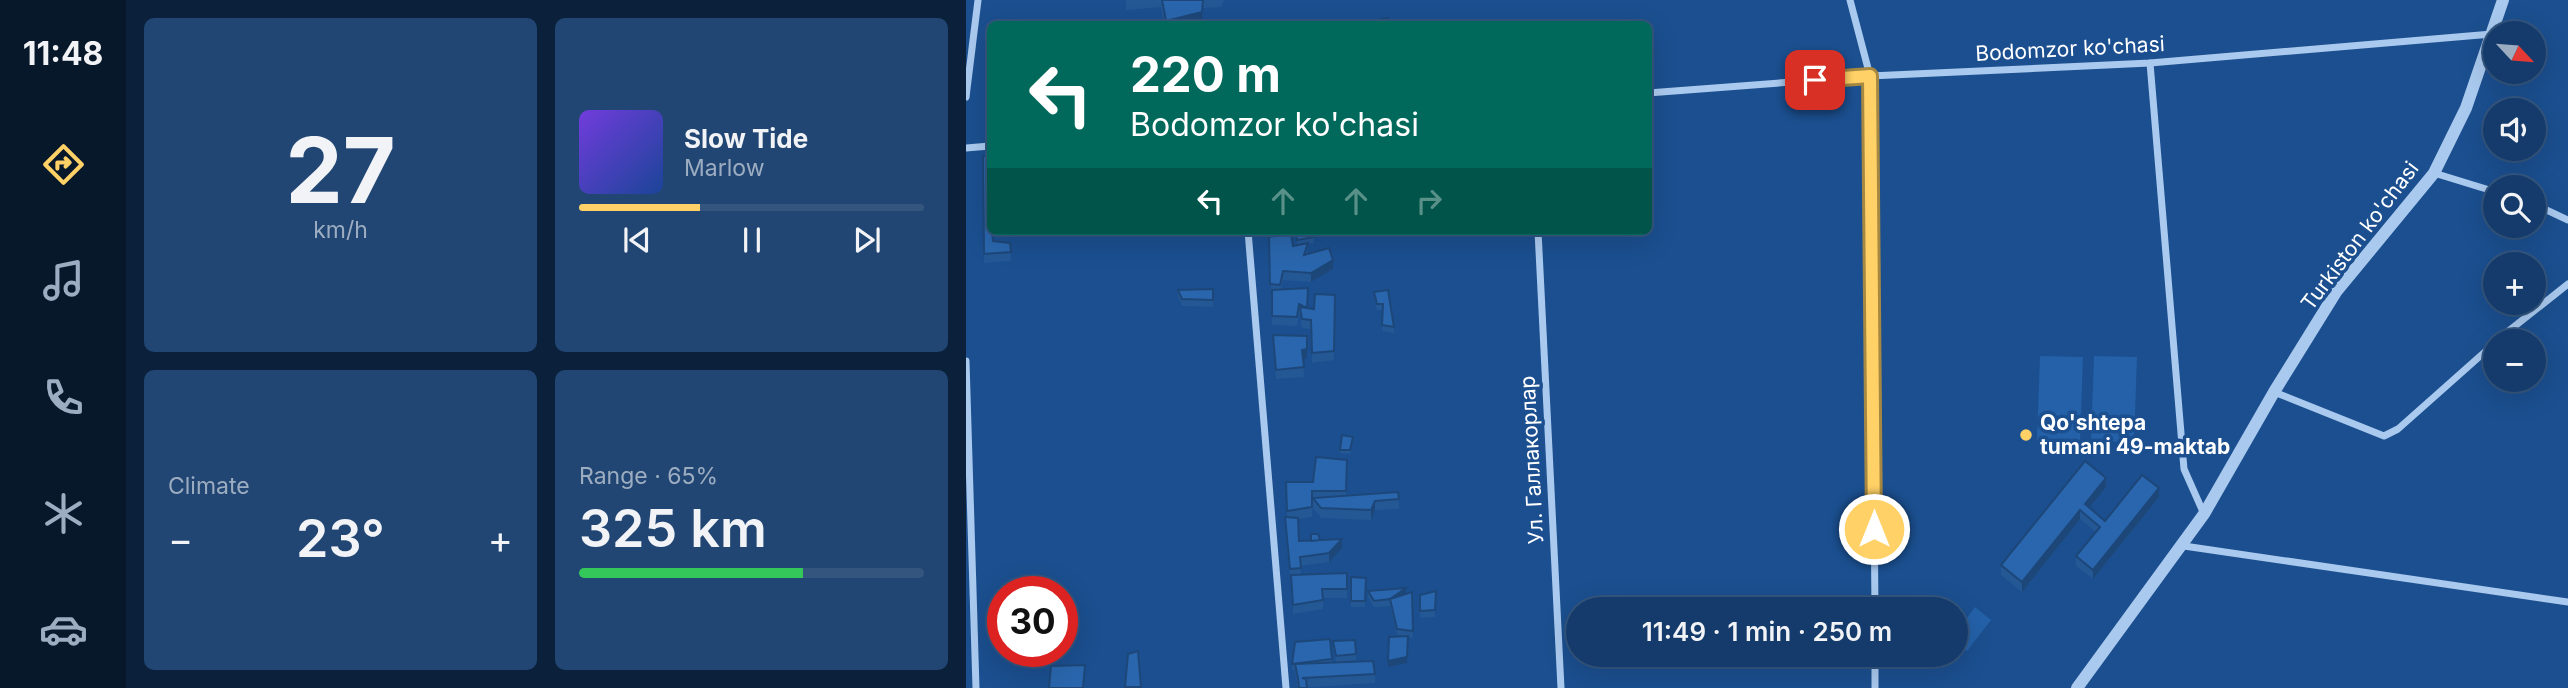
<!DOCTYPE html>
<meta charset="utf-8">
<style>
body{margin:0;font-family:Inter,sans-serif;background:#214673;color:#f1f3f6;height:100vh;display:flex;flex-direction:column;font-size:26px;white-space:nowrap}
*{box-sizing:border-box;margin:0}
p{font-size:23px;color:#9dadc1}
.icon{flex:none;width:38px;height:38px;fill:none;stroke:currentColor;stroke-width:2;stroke-linecap:round;stroke-linejoin:round}
.map{position:relative;flex:1;overflow:hidden}
.details{display:flex;flex-direction:column;gap:18px;padding:18px;background:#0b203b;width:840px}
.details>*{flex:none}
.hud{position:absolute;left:21px;top:21px;width:665px;height:214px;border-radius:10px;box-shadow:0 7px 28px #0002,0 0 0 2px #33557e;background:#00695c;color:#fff;overflow:hidden}
.needle{width:46px;rotate:116deg}
.tools{position:absolute;left:1517px;top:21px;display:grid;gap:14px}
.tools a{display:grid;place-items:center;width:63px;height:63px;border-radius:50%;background:#143b6b;box-shadow:0 7px 28px #0002,0 0 0 2px #33557e;font-size:35px}
.speed{position:absolute;left:21px;top:576px;display:flex;gap:14px;font-size:35px;font-weight:700;text-align:center}
.speed>*{display:grid;place-content:center;width:91px;height:91px;border-radius:50%;background:#143b6b;box-shadow:0 7px 28px #0002,0 0 0 2px #33557e;line-height:1}
.speed .limit{border:10px solid #d22;background:#fff;color:#111}
.pin{position:absolute;display:grid;place-items:center;width:60px;height:60px;color:#fff;margin:-30px;border-radius:14px;box-shadow:0 4px 10px #0006}
.me{position:absolute;width:77px;margin:-38px;rotate:0deg;stroke-linejoin:round;filter:drop-shadow(0 0 5px #0008)}
.turn{display:flex;align-items:center;gap:24px;height:147px;padding:0 28px;font-size:32px}
.turn .icon{width:91px;height:91px;stroke-width:2.5}
.turn b{display:block;font-size:49px;line-height:60px}
.lanes{display:flex;align-items:center;height:66px;padding:0 28px;background:#0003;justify-content:center;gap:35px;direction:ltr}
.lanes .off{opacity:.35}
.big{font-size:52px;font-weight:600;line-height:1.1}
.details .tile{flex:1;display:flex;flex-direction:column;justify-content:center;gap:10px;min-width:0;padding:0 24px;border-radius:10px;background:#214673}
.details .dial{align-items:center;gap:0}
.dial b{font-size:91px;line-height:1}
.song{display:flex;align-items:center;gap:21px}
.cover{width:84px;height:84px;border-radius:10px;background:linear-gradient(135deg,hsl(260 70% 55%),hsl(220 70% 35%))}
.played{height:7px;border-radius:4px;background:linear-gradient(90deg,#ffd166 35%,#33557e 35%)}
.keys{display:flex;justify-content:space-around;direction:ltr}
.heat{display:flex;justify-content:space-between;align-items:center;font-size:38px;direction:ltr}
.charge{height:10px;border-radius:5px;background:linear-gradient(90deg,#34c759 65%,#33557e 0)}
.details .tiles{flex:1;display:grid;gap:18px;grid-template-columns:repeat(2,1fr)}
.trip{position:absolute;left:600px;top:597px;width:402px;height:70px;border-radius:35px;background:#143b6b;box-shadow:0 7px 28px #0002,0 0 0 2px #33557e;font-weight:600;line-height:70px;text-align:center}
main{display:flex;flex:1;min-height:0}
.dock{display:flex;flex-direction:column;width:126px;justify-content:space-around;align-items:center;background:#08182b;color:#9dadc1}
.dock .icon{width:49px;height:49px}
.dock .current{color:#ffd166}
.dock b{font-size:32px;color:#f1f3f6}
.map>svg:first-child{display:block}
</style>
<main>
<nav class="dock">
<b>11:48</b>
<svg class="icon current" aria-label="directions" viewBox="0 0 24 24"><path d="M12 3l9 9-9 9-9-9zM9 14v-3h6M13 9l2 2-2 2"/></svg>
<svg class="icon" aria-label="music" viewBox="0 0 24 24"><path d="M9 18V5l10-2v13"/><circle cx="6" cy="18" r="3"/><circle cx="16" cy="16" r="3"/></svg>
<svg class="icon" aria-label="phone" viewBox="0 0 24 24"><path d="M5 4h4l2 5-3 2q2 4 5 5l2-3 5 2v4C11 20 4 13 5 4z"/></svg>
<svg class="icon" aria-label="climate" viewBox="0 0 24 24"><path d="M12 3v18M4 7l16 10M4 17L20 7"/></svg>
<svg class="icon" aria-label="car" viewBox="0 0 24 24"><path d="M5 17H2v-5l4-1 3-4h7l3 4 3 1v5h-3M9 17h6M6 11h13"/><circle cx="7" cy="17" r="2"/><circle cx="17" cy="17" r="2"/></svg>
</nav>
<section class="details">
<div class="tiles">
<div class="tile dial"><b>27</b><p>km/h</p></div>
<div class="tile">
<div class="song"><i class="cover"></i><div><b>Slow Tide</b><p>Marlow</p></div></div>
<div class="played"></div>
<div class="keys"><svg class="icon" aria-label="previous" viewBox="0 0 24 24"><path d="M18 5L8 12l10 7zM5 5v14"/></svg><svg class="icon" aria-label="pause" viewBox="0 0 24 24"><path d="M8 5v14M16 5v14"/></svg><svg class="icon" aria-label="next" viewBox="0 0 24 24"><path d="M6 5l10 7-10 7zM19 5v14"/></svg></div>
</div>
<div class="tile"><p>Climate</p>
<div class="heat"><a>−</a><b class="big">23°</b><a>+</a></div>
</div>
<div class="tile"><p>Range · 65%</p><b class="big">325 km</b><div class="charge"></div></div>
</div>
</section>
<div class="map">
<svg width="1602" height="688" viewBox="0 0 1602 688">
<rect width="100%" height="100%" fill="#1b4f8f"/>
<g fill="#2461a8">
<polygon points="1074,356 1117,357 1114,442 1071,441"/>
<polygon points="1128,356 1171,357 1168,442 1125,441"/>
<polygon points="1009,607 1025,620 1001,651 991,643 991,631"/>
</g>
<g fill="none" stroke-linecap="round" stroke-linejoin="round">
<g stroke="#a9c9ee" stroke-width="7">
<polyline points="884,0 904,76 909,609"/>
<polyline points="1184,63 1218,469 1238,514"/>
<polyline points="682,93 904,76 1184,63 1526,34"/>
<polyline points="0,97 12,0"/>
<polyline points="0,148 24,146"/>
<polyline points="1468,173 1530,192"/>
<polyline points="1568,204 1602,220"/>
<polyline points="282,231 320,688"/>
<polyline points="572,231 595,688"/>
<polyline points="1530,341 1602,284"/>
<polyline points="0,361 10,688"/>
<polyline points="1308,392 1418,436 1432,429 1530,342"/>
<polyline points="1218,546 1602,602"/>
<polyline points="909,654 909,688"/>
</g>
<polyline stroke="#a9c9ee" stroke-width="12" points="1111,688 1238,514 1308,392 1370,292 1468,173 1500,108 1537,0"/>
</g>
<g fill="#245895">
<polygon points="160,0 258,0 256,7 237,8 236,24 198,24 195,7 160,10"/>
<polygon points="17,156 27,241 44,243 45,261 18,263"/>
<polygon points="330,231 348,237 348,243 342,244 341,254 367,269 345,282 317,280 315,289 342,308 348,309 369,295 368,360 346,363 345,329 336,328 334,314 333,314 331,326 306,325 303,237 327,246 331,245"/>
<polygon points="247,289 247,307 216,306 212,296 212,290"/>
<polygon points="422,290 428,327 428,333 416,331 417,310 411,310 408,298 408,292"/>
<polygon points="307,335 341,358 337,359 338,377 310,379"/>
<polygon points="387,440 384,454 374,453 374,450"/>
<polygon points="381,460 380,496 432,492 433,509 409,510 405,520 355,518 347,508 347,500 346,517 332,519 333,541 354,540 376,548 363,562 334,566 335,575 381,573 381,598 357,598 357,609 327,614 325,578 324,578 319,526 319,517 321,517 320,482 347,482"/>
<polygon points="1140,487 1123,508 1139,521 1193,497 1127,579 1110,566 1110,556 1130,532 1114,519 1056,592 1035,575 1035,565"/>
<polygon points="385,577 400,578 399,607 385,607"/>
<polygon points="402,591 440,594 446,592 447,638 442,637 441,663 422,667 437,636 431,635 424,606 408,607 402,597"/>
<polygon points="470,591 469,617 454,618 454,595"/>
<polygon points="364,639 366,662 370,662 367,647 367,641 390,654 390,660 373,662 409,674 409,683 332,688 329,670 326,670 326,664"/>
</g>
<g fill="#1d4779">
<polygon points="237,0 236,24 200,24 200,21"/>
<polygon points="367,260 367,269 345,282 345,273"/>
<polygon points="341,336 341,358 336,360 336,350"/>
<polygon points="1140,478 1140,487 1119,513 1119,504"/>
<polygon points="1193,488 1193,497 1127,579 1127,570"/>
<polygon points="409,501 409,510 405,520 405,510"/>
<polygon points="1114,510 1114,519 1056,592 1056,582"/>
<polygon points="376,539 376,548 363,562 363,553"/>
<polygon points="440,588 440,595 424,599"/>
<polygon points="442,642 441,663 422,667 422,661"/>
</g>
<g fill="#2a66ad" stroke="#1d4779" stroke-width="2">
<polygon points="196,0 237,0 236,12 200,21"/>
<polygon points="422,18 421,24 401,24 401,22"/>
<polygon points="17,156 24,156 24,231 26,231 27,241 44,243 45,252 18,254"/>
<polygon points="330,231 347,231 348,237 331,240"/>
<polygon points="325,234 327,246 342,243 338,255 363,248 367,260 345,273 317,271 314,285 304,284 303,237"/>
<polygon points="342,288 341,308 333,304 331,317 306,316 306,290"/>
<polygon points="247,289 247,300 216,299 212,290"/>
<polygon points="422,290 428,327 416,325 417,304 411,304 408,292"/>
<polygon points="349,294 369,295 368,351 346,353 345,320 336,319 334,307 348,309"/>
<polygon points="307,335 341,336 341,349 336,350 338,367 310,370"/>
<polygon points="376,435 387,437 384,450 374,450"/>
<polygon points="350,457 381,460 380,491 346,491 346,507 321,511 320,482 347,482"/>
<polygon points="1119,461 1140,478 1119,504 1139,521 1176,475 1193,488 1127,570 1110,556 1134,527 1114,510 1056,582 1035,565"/>
<polygon points="432,492 433,499 409,501 405,510 355,508 347,498"/>
<polygon points="319,517 332,518 333,541 376,539 363,553 334,557 335,568 324,569"/>
<polygon points="345,534 352,534 354,540 345,541"/>
<polygon points="381,573 381,589 356,589 357,600 327,605 325,575"/>
<polygon points="385,577 400,578 399,601 385,601"/>
<polygon points="440,588 424,599 408,601 402,591"/>
<polygon points="470,591 469,610 454,611 454,595"/>
<polygon points="446,592 447,631 431,629 424,599"/>
<polygon points="442,636 441,657 422,661 423,637"/>
<polygon points="364,639 366,659 326,664 329,642"/>
<polygon points="389,640 390,654 370,656 367,641"/>
<polygon points="172,651 175,687 159,687 162,654"/>
<polygon points="407,661 409,674 336,678 340,679 341,688 333,688 332,678 329,664"/>
<polygon points="119,665 117,688 83,688 85,666"/>
</g>
<g fill="none" stroke-linecap="round" stroke-linejoin="round">
<g stroke="#a68842" stroke-width="18">
<polyline id="route" points="849,80 904,76 908,529"/>
</g>
<use href="#route" stroke="#ffd166" stroke-width="12"/>
</g>
<circle fill="#ffd166" stroke="#1b4f8f" stroke-width="2.5" cx="1060" cy="435" r="7"/>
<g text-anchor="middle" stroke-width="7" stroke-linejoin="round" paint-order="stroke">
<g font-size="21" fill="#fff" stroke="#1b4f8f">
<text transform="translate(1104 49) rotate(-3)" y="7">Bodomzor ko'chasi</text>
<text transform="translate(1394 236) rotate(-53)" y="7">Turkiston ko'chasi</text>
<text transform="translate(566 460) rotate(-93)" y="7">Ул. Галлакорлар</text>
</g>
<g font-size="21" font-weight="bold" fill="#fff" stroke="#1b4f8f" text-anchor="start">
<text x="1074" y="430">Qo'shtepa<tspan x="1074" dy="24">tumani 49-maktab</tspan></text>
</g>
</g>
</svg>
<div class="tools">
<a><svg class="needle" viewBox="-14 -14 28 28"><path d="M0-13l5 13h-10z" fill="#e53935"/><path d="M0 13l5-13h-10z" fill="#9dadc1"/></svg></a>
<a><svg class="icon" aria-label="sound" viewBox="0 0 24 24"><path d="M4 9h4l5-4v14l-5-4H4zM17 9q2 3 0 6"/></svg></a>
<a><svg class="icon" aria-label="search" viewBox="0 0 24 24"><circle cx="10" cy="10" r="6"/><path d="M15 15l6 6"/></svg></a>
<a>+</a>
<a>−</a>
</div>
<div class="speed"><div class="limit">30</div></div>
<div class="pin" style="left:849px;top:80px;background:#d93025"><svg class="icon" aria-label="arrive" viewBox="0 0 24 24"><path d="M6 21V4h12l-3 4 3 4H6"/></svg></div>
<svg class="me" style="left:908px;top:529px" viewBox="-20 -20 40 40"><circle r="17" fill="#ffd166" stroke="#fff" stroke-width="3"/><path d="M0-11L8 9 0 5-8 9z" fill="#fff"/></svg>
<div class="trip">11:49 · 1 min · 250 m</div>
<div class="hud">
<div class="turn"><svg class="icon" aria-label="left" viewBox="0 0 24 24"><path d="M17 20v-9H6M10 6l-5 5 5 5"/></svg><div><b>220 m</b>Bodomzor ko'chasi</div></div>
<div class="lanes"><svg class="icon" aria-label="left" viewBox="0 0 24 24"><path d="M17 20v-9H6M10 6l-5 5 5 5"/></svg><svg class="icon off" aria-label="ahead" viewBox="0 0 24 24"><path d="M12 20V5M6 11l6-6 6 6"/></svg><svg class="icon off" aria-label="ahead" viewBox="0 0 24 24"><path d="M12 20V5M6 11l6-6 6 6"/></svg><svg class="icon off" aria-label="right" viewBox="0 0 24 24"><path d="M7 20v-9h11M14 6l5 5-5 5"/></svg></div>
</div>
</div>
</main>
